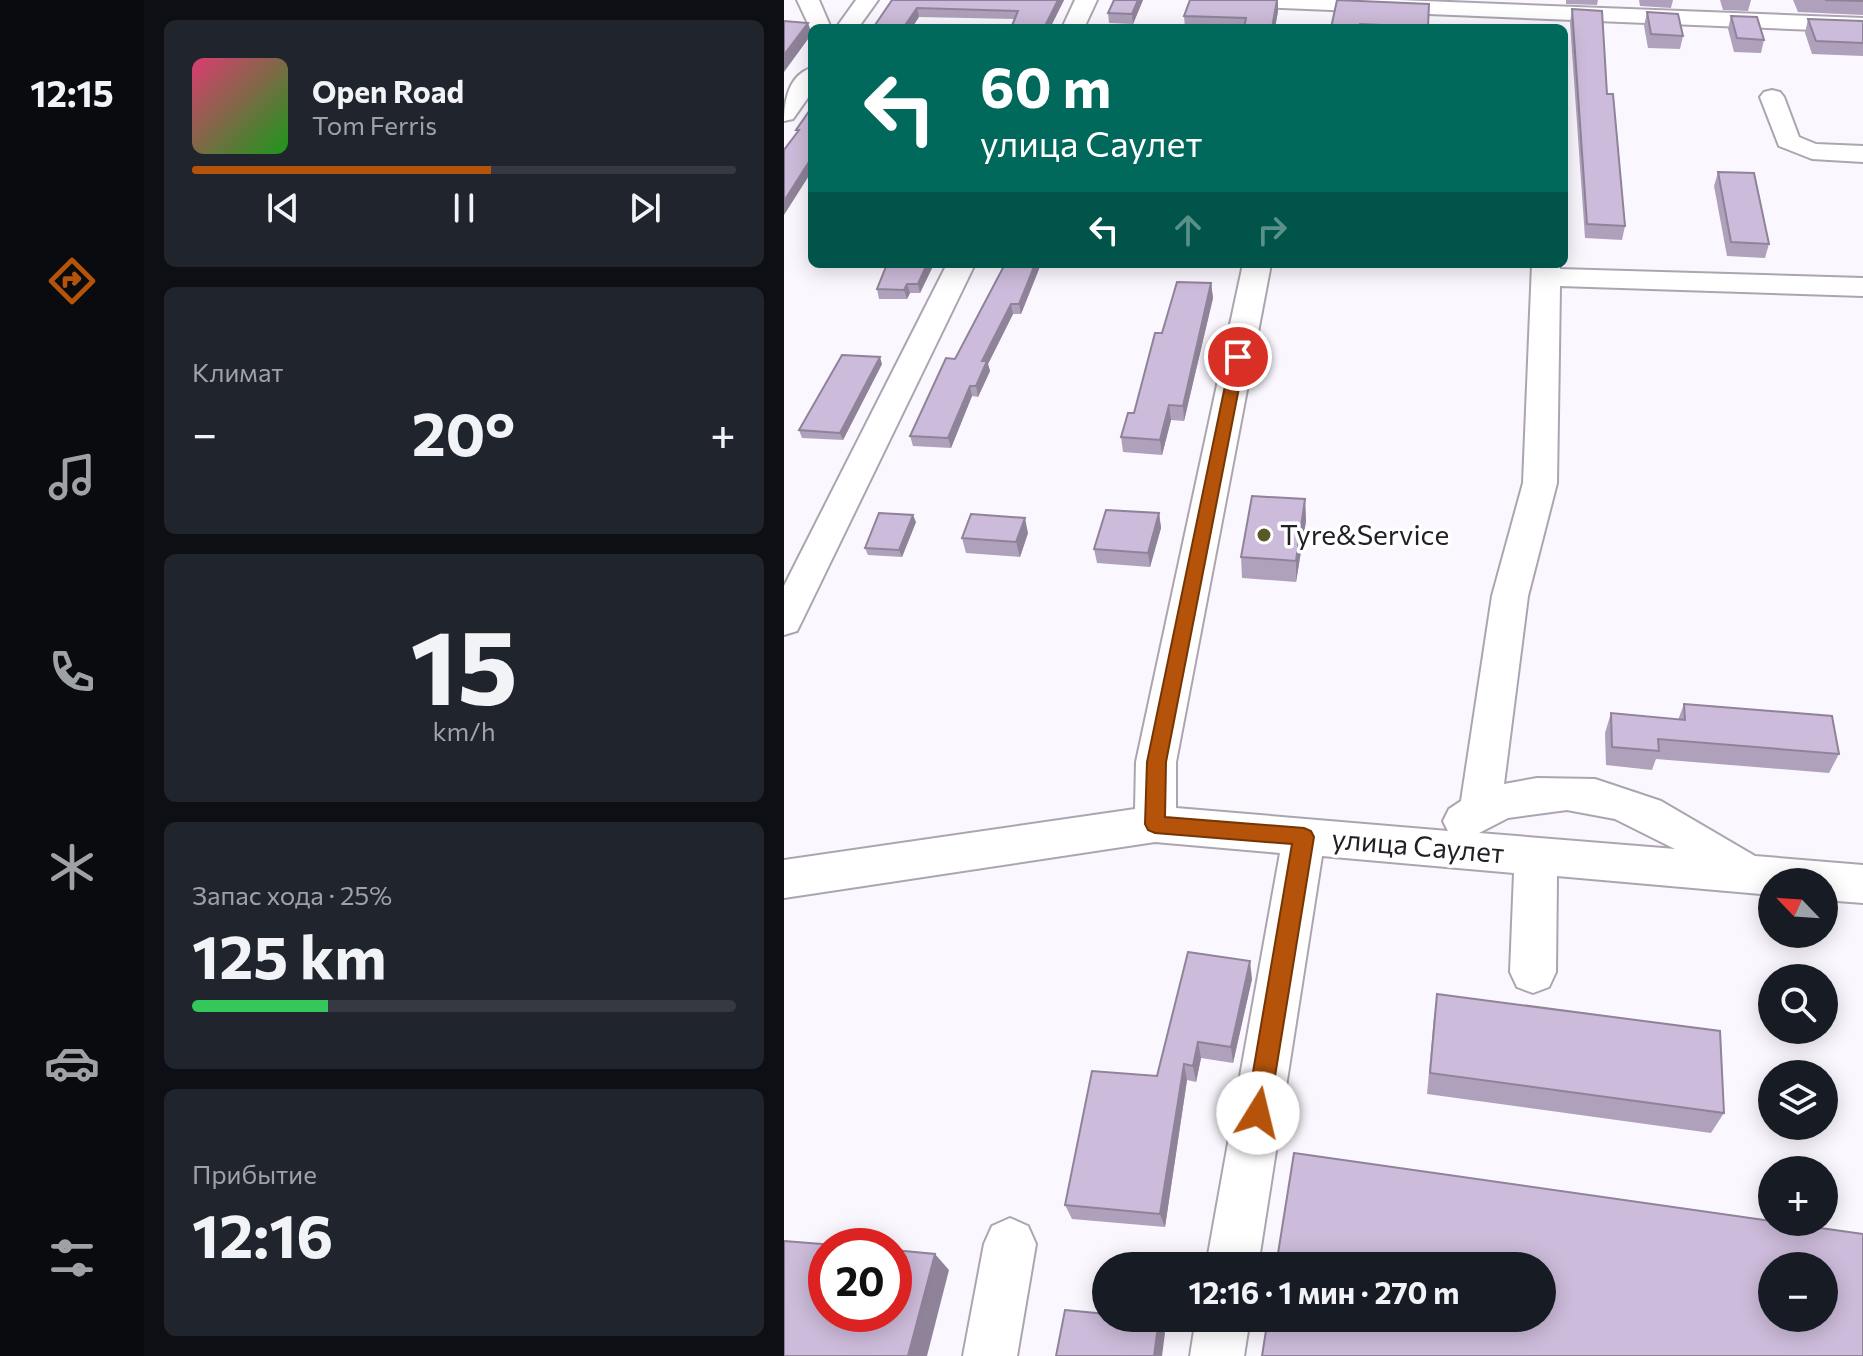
<!DOCTYPE html>
<html lang="ru">
<meta charset="utf-8">
<style>
body{margin:0;font-family:Commissioner,sans-serif;background:#20242c;color:#f1f3f6;height:100vh;display:flex;flex-direction:column;font-size:30px;white-space:nowrap}
*{box-sizing:border-box;margin:0}
p{font-size:26px;color:#9ea1a6}
.icon{flex:none;width:44px;height:44px;fill:none;stroke:currentColor;stroke-width:2;stroke-linecap:round;stroke-linejoin:round}
.map{position:relative;flex:1;overflow:hidden}
.panel{display:flex;flex-direction:column;gap:20px;padding:20px;background:#0d0f14;width:640px}
.panel>*{flex:none}
.hud{position:absolute;left:24px;top:24px;width:760px;height:244px;border-radius:12px;box-shadow:0 4px 20px #0003;background:#00695c;color:#fff;overflow:hidden}
.needle{width:52px;rotate:295deg}
.fabs{position:absolute;left:974px;top:868px;display:grid;gap:16px}
.fabs a{display:grid;place-items:center;width:80px;height:80px;border-radius:50%;background:#171b24;box-shadow:0 4px 20px #0003;font-size:40px}
.speed{position:absolute;left:24px;top:1228px;display:flex;gap:16px;font-size:40px;font-weight:700;text-align:center}
.speed>*{display:grid;place-content:center;width:104px;height:104px;border-radius:50%;background:#171b24;box-shadow:0 4px 20px #0003;line-height:1}
.speed .limit{border:12px solid #d22;background:#fff;color:#111}
.pin{position:absolute;display:grid;place-items:center;width:68px;height:68px;color:#fff;margin:-34px;border:4px solid #fff;border-radius:50%;box-shadow:0 2px 8px #0007}
.me{position:absolute;width:88px;margin:-44px;rotate:9deg;stroke-linejoin:round;filter:drop-shadow(0 0 6px #0008)}
.turn{display:flex;align-items:center;gap:28px;height:168px;padding:0 40px;font-size:36px}
.turn .icon{width:104px;height:104px;stroke-width:2.5}
.turn b{display:block;font-size:56px;line-height:68px}
.lanes{display:flex;align-items:center;height:76px;padding:0 40px;background:#0003;justify-content:center;gap:40px;direction:ltr}
.lanes .off{opacity:.35}
.big{font-size:60px;font-weight:700;line-height:1.1}
.panel .card{flex:1;display:flex;flex-direction:column;justify-content:center;gap:12px;min-width:0;padding:0 28px;border-radius:12px;background:#20242c}
.panel .dial{align-items:center;gap:0}
.dial b{font-size:104px;line-height:1}
.song{display:flex;align-items:center;gap:24px}
.cover{width:96px;height:96px;border-radius:12px;background:linear-gradient(135deg,hsl(340 70% 55%),hsl(120 70% 35%))}
.played{height:8px;border-radius:4px;background:linear-gradient(90deg,#b45309 55%,#363941 55%)}
.keys{display:flex;justify-content:space-around;direction:ltr}
.heat{display:flex;justify-content:space-between;align-items:center;font-size:44px;direction:ltr}
.charge{height:12px;border-radius:6px;background:linear-gradient(90deg,#34c759 25%,#363941 0)}
.trip{position:absolute;left:308px;top:1252px;width:464px;height:80px;border-radius:40px;background:#171b24;box-shadow:0 4px 20px #0003;font-weight:700;line-height:80px;text-align:center}
main{display:flex;flex:1;min-height:0}
.menu{display:flex;flex-direction:column;width:144px;justify-content:space-around;align-items:center;background:#090b0e;color:#9ea1a6}
.menu .icon{width:56px;height:56px}
.menu .active{color:#b45309}
.menu b{font-size:36px;color:#f1f3f6}
.map>svg:first-child{display:block}
</style>
<main>
<nav class="menu">
<b>12:15</b>
<svg class="icon active" aria-label="directions" viewBox="0 0 24 24"><path d="M12 3l9 9-9 9-9-9zM9 14v-3h6M13 9l2 2-2 2"/></svg>
<svg class="icon" aria-label="music" viewBox="0 0 24 24"><path d="M9 18V5l10-2v13"/><circle cx="6" cy="18" r="3"/><circle cx="16" cy="16" r="3"/></svg>
<svg class="icon" aria-label="phone" viewBox="0 0 24 24"><path d="M5 4h4l2 5-3 2q2 4 5 5l2-3 5 2v4C11 20 4 13 5 4z"/></svg>
<svg class="icon" aria-label="climate" viewBox="0 0 24 24"><path d="M12 3v18M4 7l16 10M4 17L20 7"/></svg>
<svg class="icon" aria-label="car" viewBox="0 0 24 24"><path d="M5 17H2v-5l4-1 3-4h7l3 4 3 1v5h-3M9 17h6M6 11h13"/><circle cx="7" cy="17" r="2"/><circle cx="17" cy="17" r="2"/></svg>
<svg class="icon" aria-label="filters" viewBox="0 0 24 24"><path d="M4 7h16M4 17h16"/><circle cx="9" cy="7" r="2"/><circle cx="15" cy="17" r="2"/></svg>
</nav>
<section class="panel">
<div class="card">
<div class="song"><i class="cover"></i><div><b>Open Road</b><p>Tom Ferris</p></div></div>
<div class="played"></div>
<div class="keys"><svg class="icon" aria-label="previous" viewBox="0 0 24 24"><path d="M18 5L8 12l10 7zM5 5v14"/></svg><svg class="icon" aria-label="pause" viewBox="0 0 24 24"><path d="M8 5v14M16 5v14"/></svg><svg class="icon" aria-label="next" viewBox="0 0 24 24"><path d="M6 5l10 7-10 7zM19 5v14"/></svg></div>
</div>
<div class="card"><p>Климат</p>
<div class="heat"><a>−</a><b class="big">20°</b><a>+</a></div>
</div>
<div class="card dial"><b>15</b><p>km/h</p></div>
<div class="card"><p>Запас хода · 25%</p><b class="big">125 km</b><div class="charge"></div></div>
<div class="card"><p>Прибытие</p><b class="big">12:16</b></div>
</section>
<div class="map">
<svg width="1079" height="1356" viewBox="0 0 1079 1356">
<rect width="100%" height="100%" fill="#fbf7fe"/>
<g fill="none" stroke-linecap="round" stroke-linejoin="round">
<g stroke="#aca5b1" stroke-width="4">
<g id="minor">
<polygon points="13,0 35,0 47,28 28,28 28,32"/>
<polygon points="72,0 94,0 74,28 52,28"/>
<polygon points="291,0 313,0 300,28 278,28"/>
<polygon points="441,0 614,0 1079,18 1079,32 452,6"/>
<path d="M28 68V92L9 119 0 121C0 101 5 74 28 68Z"/>
<polygon points="988,90 996,92 1000,97 1015,137 1032,144 1079,146 1079,162 1028,159 995,146 976,97 980,92"/>
<polygon points="163,264 191,264 18,621 13,631 0,635 0,586"/>
<path d="M459 264H487L392 762V808L664 831 659 821 665 809 677 801 708 596 739 483 748 264H776V269L1079 278V296L776 286 773 483 744 596 720 784 753 778 811 779 877 801 971 856 1079 865V903L1040 900V882H988V895L773 876 772 972 765 987 749 993 733 987 726 972 730 873 538 856 474 1266H422L496 853 371 842 0 898V860L351 809 352 762ZM783 810 831 819 891 849 695 833 724 818Z"/>
<polygon points="226,1218 244,1226 252,1244 233,1356 179,1356 200,1244 208,1226"/>
<polygon points="412,1318 466,1318 460,1356 406,1356"/>
</g>
</g>
<use href="#minor" fill="#fff" fill-rule="evenodd"/>
</g>
<g fill="#afa1bb">
<polygon points="108,0 280,0 266,28 227,28 230,19 135,17"/>
<polygon points="359,0 349,24 325,23 324,13"/>
<polygon points="494,0 494,11 491,28 401,28 400,16"/>
<polygon points="782,0 814,0 813,5 782,4"/>
<polygon points="855,0 889,0 887,8 856,6"/>
<polygon points="936,0 967,0 964,11 939,10"/>
<polygon points="1009,0 1079,0 1079,15 1014,12"/>
<polygon points="645,4 644,28 547,28"/>
<polygon points="788,9 823,94 841,226 838,240 801,238 786,23"/>
<polygon points="863,12 899,36 896,49 864,48 860,26"/>
<polygon points="947,16 980,40 977,53 950,52 944,29"/>
<polygon points="1024,19 1079,21 1079,56 1028,54 1021,33"/>
<polygon points="934,172 985,244 981,258 943,256 930,186"/>
<polygon points="150,264 136,293 126,293 123,299 95,299 93,289"/>
<polygon points="257,264 237,314 229,314 204,364 206,371 194,397 188,396 167,448 129,446 126,436 171,359 216,274"/>
<polygon points="427,283 429,298 400,421 387,420 378,455 339,452 337,437 350,413 378,333"/>
<polygon points="98,364 59,440 18,438 15,430"/>
<polygon points="521,499 522,521 512,582 458,578 457,557"/>
<polygon points="375,513 377,528 366,567 313,563 310,549"/>
<polygon points="132,522 118,557 84,555 81,548"/>
<polygon points="244,533 236,557 182,553 178,538"/>
<polygon points="900,704 1055,754 1045,773 872,759 868,770 822,765 821,733 827,713 894,720"/>
<polygon points="468,979 449,1063 417,1058 412,1082 403,1080 381,1227 288,1219 281,1205 373,1076"/>
<polygon points="653,994 940,1113 927,1133 643,1094 650,1016"/>
</g>
<g fill="#8f8399">
<polygon points="274,0 280,0 266,28 260,28"/>
<polygon points="354,0 359,0 349,24 348,14"/>
<polygon points="494,0 494,11 491,28 488,28"/>
<polygon points="133,8 135,17 128,28 119,28"/>
<polygon points="24,23 27,35 0,72 0,55"/>
<polygon points="28,157 28,171 0,215 0,201"/>
<polygon points="143,264 150,264 136,293 134,284"/>
<polygon points="251,264 257,264 237,314 235,304"/>
<polygon points="427,283 429,298 400,421 399,406"/>
<polygon points="123,284 126,293 123,299 120,290"/>
<polygon points="227,304 229,314 204,364 206,371 194,397 192,386 198,361"/>
<polygon points="96,357 98,364 59,440 56,433"/>
<polygon points="186,386 188,396 167,448 164,438"/>
<polygon points="385,405 387,420 378,455 376,440"/>
<polygon points="521,499 522,521 512,582 512,561"/>
<polygon points="375,513 377,528 366,567 364,553"/>
<polygon points="129,515 132,522 118,557 115,550"/>
<polygon points="241,518 244,533 236,557 232,542"/>
<polygon points="466,961 468,979 449,1063 447,1047"/>
<polygon points="414,1042 417,1058 412,1082 409,1066"/>
<polygon points="400,1064 403,1080 381,1227 376,1214"/>
<polygon points="151,1254 165,1270 143,1356 124,1356"/>
<polygon points="375,1319 381,1333 378,1356 370,1356"/>
</g>
<g fill="#ccbbda" stroke="#8f8399" stroke-width="2" fill-rule="evenodd">
<polygon points="108,0 274,0 260,28 227,28 234,11 133,8 119,28 89,28"/>
<polygon points="330,0 354,0 348,14 324,13"/>
<polygon points="406,0 493,0 488,28 460,28 462,18 400,16"/>
<polygon points="553,0 645,4 644,27 576,24 575,28 547,28"/>
<polygon points="1041,0 1079,0 1079,1"/>
<polygon points="788,9 818,11 823,94 829,94 841,226 803,224"/>
<polygon points="863,12 894,14 899,36 867,34"/>
<polygon points="947,16 973,17 980,40 953,38"/>
<polygon points="1024,19 1079,21 1079,43 1032,41"/>
<polygon points="0,21 24,23 0,55"/>
<polygon points="28,107 28,157 0,201 0,150 15,130 12,130"/>
<polygon points="934,172 970,173 985,244 947,242"/>
<polygon points="103,264 143,264 134,284 123,284 120,290 93,289"/>
<polygon points="221,264 251,264 235,304 227,304 198,361 203,361 192,386 186,386 164,438 126,436 162,358 171,359"/>
<polygon points="393,282 427,283 399,406 385,405 376,440 337,437 344,413 350,413 371,333 378,333"/>
<polygon points="58,355 96,357 56,433 15,430"/>
<polygon points="468,496 521,499 512,561 457,557"/>
<polygon points="322,510 375,513 364,553 310,549"/>
<polygon points="95,513 129,515 115,550 81,548"/>
<polygon points="187,514 241,518 232,542 178,538"/>
<polygon points="900,704 1048,716 1055,754 874,739 875,751 828,747 827,713 901,720"/>
<polygon points="404,952 466,961 447,1047 414,1042 409,1066 400,1064 376,1214 281,1205 308,1071 373,1076"/>
<polygon points="653,994 936,1031 940,1113 646,1073"/>
<path d="M510 1153 1079 1234V1356H478L484 1318H758V1266H492ZM988 1266H1040V1318H988Z"/>
<polygon points="0,1241 63,1246 42,1246 42,1314 110,1314 110,1250 151,1254 124,1356 0,1356"/>
<polygon points="281,1310 322,1314 322,1318 375,1319 370,1356 272,1356"/>
</g>
<polygon fill="#b45309" stroke="#753606" stroke-width="2" points="454,353 461,357 382,762 381,817 520,828 527,831 530,837 485,1113 482,1121 474,1124 466,1121 462,1113 508,844 371,833 364,830 361,824 363,762 447,357"/>
<circle fill="#585926" stroke="#fff" stroke-width="3" cx="480" cy="535" r="8"/>
<g text-anchor="middle" stroke-width="7" stroke-linejoin="round" paint-order="stroke">
<g font-size="28" fill="#232025" stroke="#fff" text-anchor="start">
<text x="496" y="545">Tyre&amp;Service</text>
</g>
<g font-size="28" fill="#232025" stroke="#fff">
<text transform="translate(634 846) rotate(5)" y="10">улица Саулет</text>
</g>
</g>
</svg>
<div class="fabs">
<a><svg class="needle" viewBox="-14 -14 28 28"><path d="M0-13l5 13h-10z" fill="#e53935"/><path d="M0 13l5-13h-10z" fill="#9ea1a6"/></svg></a>
<a><svg class="icon" aria-label="search" viewBox="0 0 24 24"><circle cx="10" cy="10" r="6"/><path d="M15 15l6 6"/></svg></a>
<a><svg class="icon" aria-label="layers" viewBox="0 0 24 24"><path d="M12 4l9 5-9 5-9-5zM3 14l9 5 9-5"/></svg></a>
<a>+</a>
<a>−</a>
</div>
<div class="speed"><div class="limit">20</div></div>
<div class="pin" style="left:454px;top:357px;background:#d93025"><svg class="icon" aria-label="arrive" viewBox="0 0 24 24"><path d="M6 21V4h12l-3 4 3 4H6"/></svg></div>
<svg class="me" style="left:474px;top:1113px" viewBox="-20 -20 40 40"><circle r="19" fill="#fff"/><path d="M0-13L10 11 0 6-10 11z" fill="#b45309"/></svg>
<div class="trip">12:16 · 1 мин · 270 m</div>
<div class="hud">
<div class="turn"><svg class="icon" aria-label="left" viewBox="0 0 24 24"><path d="M17 20v-9H6M10 6l-5 5 5 5"/></svg><div><b>60 m</b>улица Саулет</div></div>
<div class="lanes"><svg class="icon" aria-label="left" viewBox="0 0 24 24"><path d="M17 20v-9H6M10 6l-5 5 5 5"/></svg><svg class="icon off" aria-label="ahead" viewBox="0 0 24 24"><path d="M12 20V5M6 11l6-6 6 6"/></svg><svg class="icon off" aria-label="right" viewBox="0 0 24 24"><path d="M7 20v-9h11M14 6l5 5-5 5"/></svg></div>
</div>
</div>
</main>
